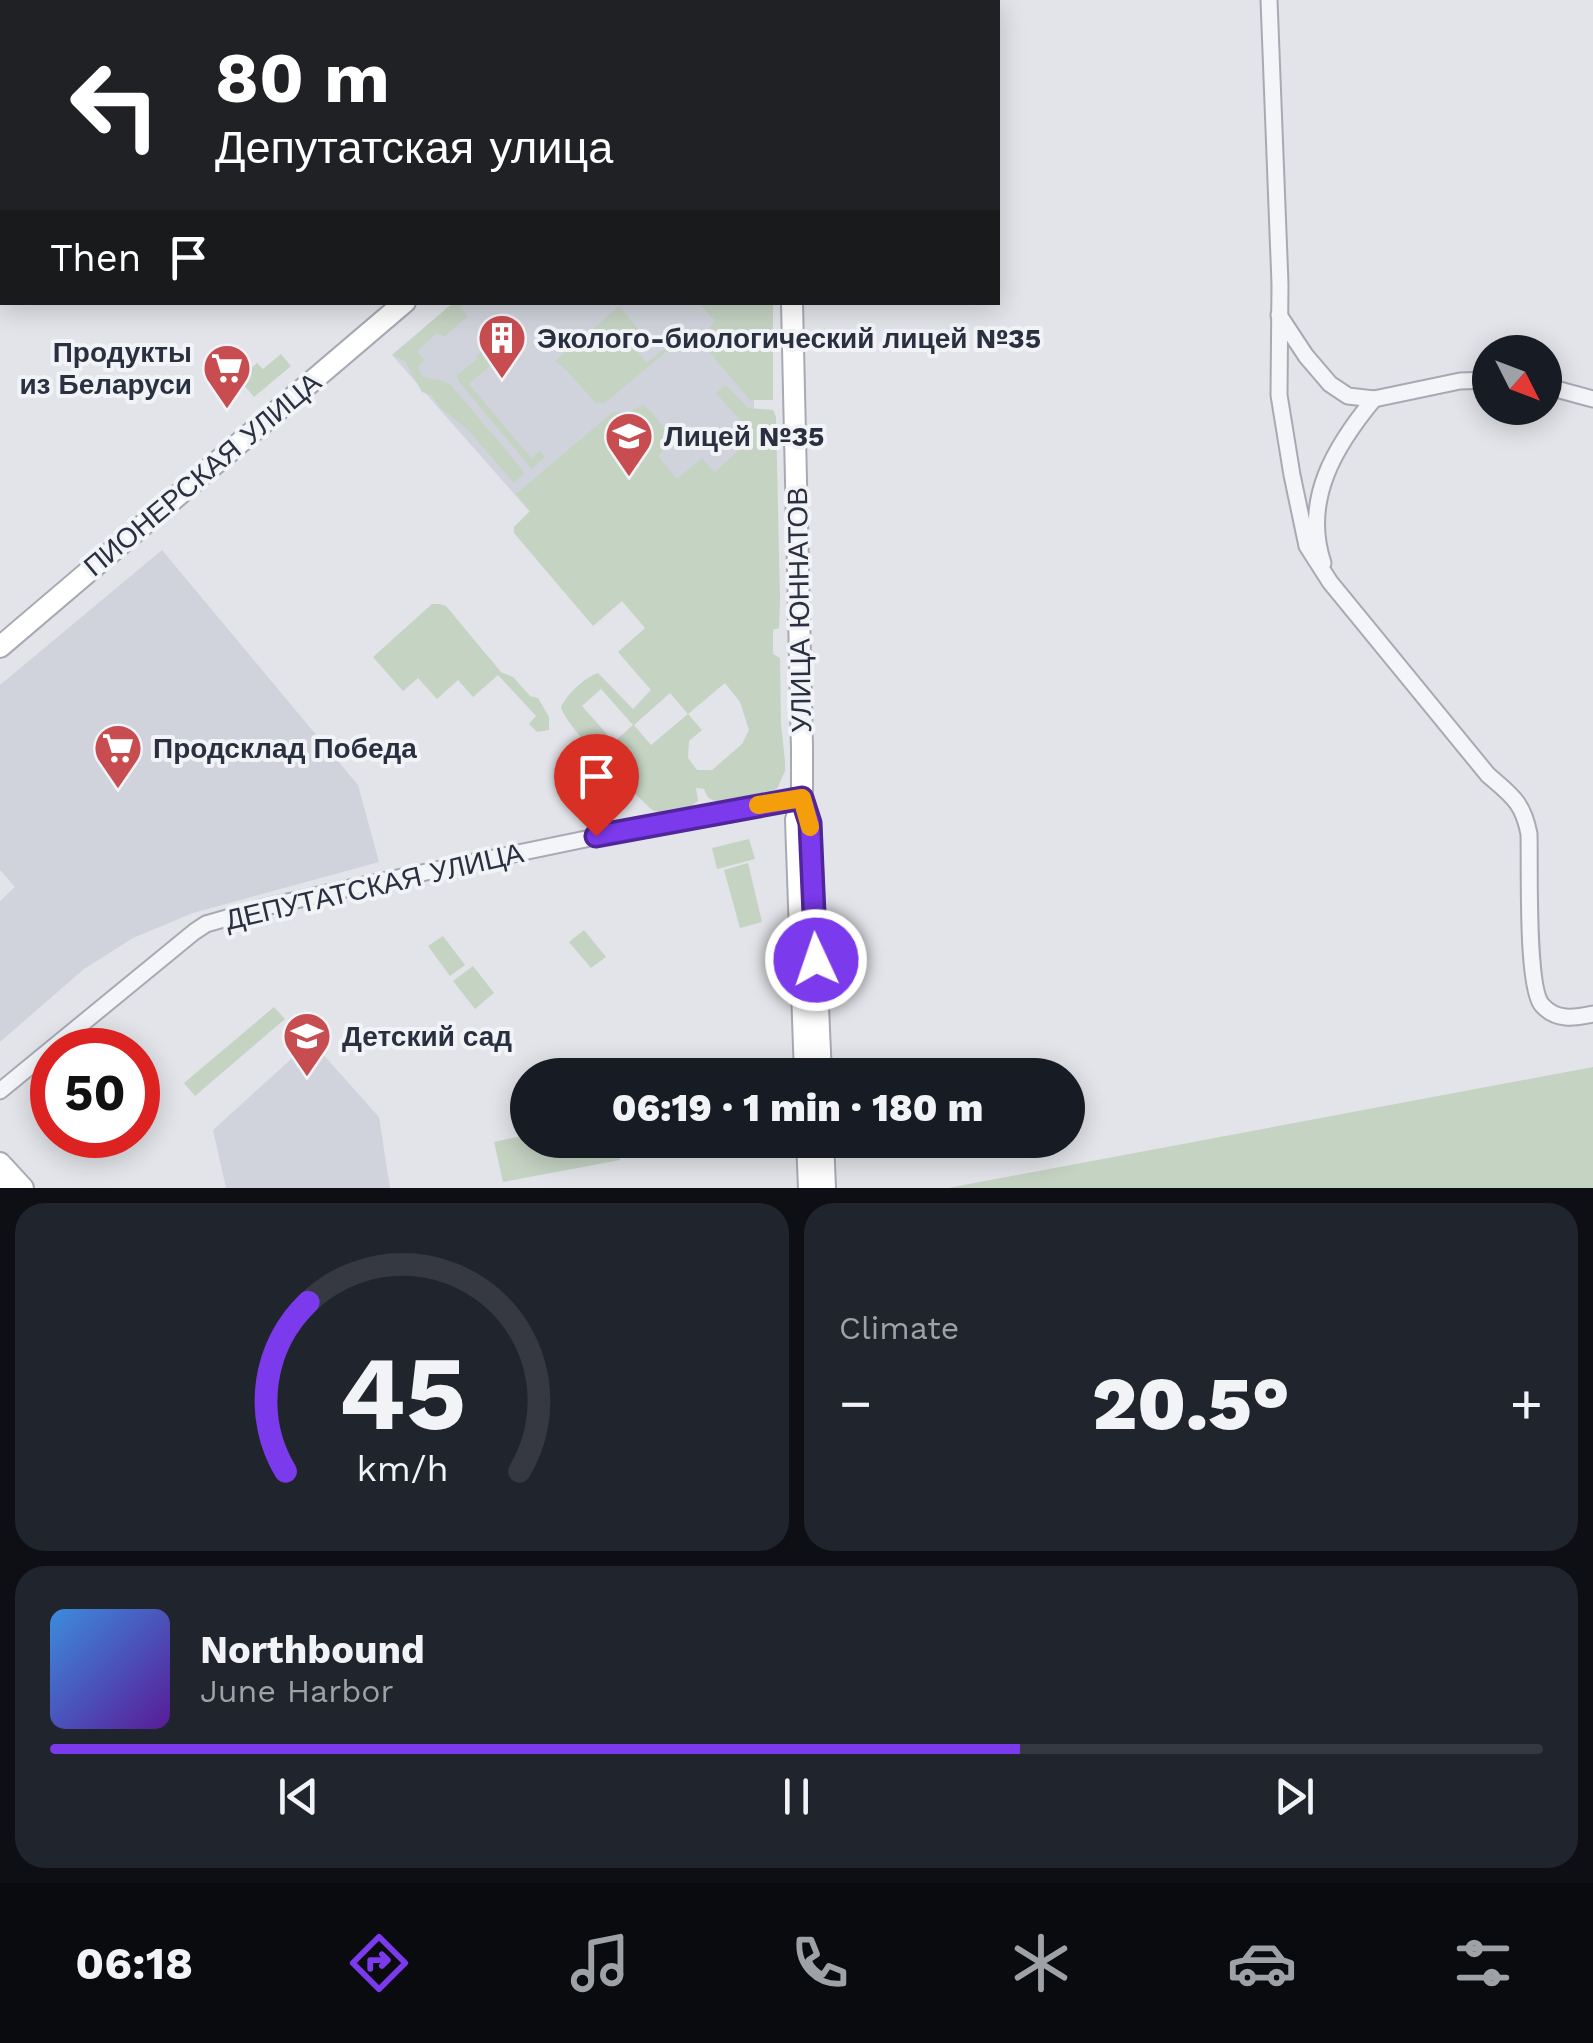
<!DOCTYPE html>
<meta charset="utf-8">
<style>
body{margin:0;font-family:"Work Sans",sans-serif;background:#20242c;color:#f1f3f6;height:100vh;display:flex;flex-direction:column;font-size:38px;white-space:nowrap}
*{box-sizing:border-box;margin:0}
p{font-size:32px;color:#9ea1a6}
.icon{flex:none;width:55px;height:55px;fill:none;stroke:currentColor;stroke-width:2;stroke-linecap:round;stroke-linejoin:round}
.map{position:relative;height:1188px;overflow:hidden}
.side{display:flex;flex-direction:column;gap:15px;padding:15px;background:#0d0f14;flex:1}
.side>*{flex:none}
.banner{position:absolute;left:0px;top:0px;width:1000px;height:305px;box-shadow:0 5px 25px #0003;background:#202124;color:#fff;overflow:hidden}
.needle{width:65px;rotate:132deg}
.fabs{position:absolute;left:1472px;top:335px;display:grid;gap:20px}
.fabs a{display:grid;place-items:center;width:90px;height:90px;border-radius:50%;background:#171b24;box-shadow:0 5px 25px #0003;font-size:50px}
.speed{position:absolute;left:30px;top:1028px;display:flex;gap:20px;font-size:50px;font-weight:700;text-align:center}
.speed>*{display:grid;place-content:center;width:130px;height:130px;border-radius:50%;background:#171b24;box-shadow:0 5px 25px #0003;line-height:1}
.speed .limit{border:15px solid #d22;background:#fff;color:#111}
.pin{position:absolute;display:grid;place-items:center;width:85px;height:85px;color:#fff;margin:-102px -42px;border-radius:50% 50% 50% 0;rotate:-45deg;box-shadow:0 0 10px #0007}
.pin .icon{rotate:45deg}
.me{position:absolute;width:110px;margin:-55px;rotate:357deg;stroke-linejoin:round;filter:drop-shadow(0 0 8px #0008)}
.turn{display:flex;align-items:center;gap:35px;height:210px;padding:0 50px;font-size:45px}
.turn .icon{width:130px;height:130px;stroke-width:2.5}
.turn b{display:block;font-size:70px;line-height:85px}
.then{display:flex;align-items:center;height:95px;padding:0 50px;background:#0003;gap:20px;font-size:38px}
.big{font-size:75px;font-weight:800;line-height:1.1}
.side .card{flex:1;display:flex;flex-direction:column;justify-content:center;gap:15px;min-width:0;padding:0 35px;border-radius:30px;background:#20242c}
.side .dial{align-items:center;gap:0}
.dial svg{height:260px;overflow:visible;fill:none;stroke:#363941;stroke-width:7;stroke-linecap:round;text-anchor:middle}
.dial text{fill:#f1f3f6;stroke:none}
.song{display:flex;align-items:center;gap:30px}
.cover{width:120px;height:120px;border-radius:15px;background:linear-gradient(135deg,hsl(210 70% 55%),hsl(270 70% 35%))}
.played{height:10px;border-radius:5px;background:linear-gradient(90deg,#7c3aed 65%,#363941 65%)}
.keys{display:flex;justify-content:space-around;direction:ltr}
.heat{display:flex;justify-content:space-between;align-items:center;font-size:55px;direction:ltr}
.side .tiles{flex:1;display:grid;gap:15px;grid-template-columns:1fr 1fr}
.card:last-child{grid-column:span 2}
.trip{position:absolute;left:510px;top:1058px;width:575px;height:100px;border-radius:50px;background:#171b24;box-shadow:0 5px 25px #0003;font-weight:800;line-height:100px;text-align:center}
.tab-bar{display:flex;height:160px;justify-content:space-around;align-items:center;background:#090b0e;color:#9ea1a6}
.tab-bar .icon{width:70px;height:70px}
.tab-bar .selected{color:#7c3aed}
.tab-bar b{font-size:45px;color:#f1f3f6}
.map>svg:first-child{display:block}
</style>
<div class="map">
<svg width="1593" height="1188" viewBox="0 0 1593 1188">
<rect width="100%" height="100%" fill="#e2e4e9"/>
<g fill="#d0d3db">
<polygon points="454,303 753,303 756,601 676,663 619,597 610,603 392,355"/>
<polygon points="162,550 358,785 379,862 193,913 133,938 84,969 0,1042 0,901 15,887 0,870 0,685"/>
<polygon points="311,1041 379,1117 390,1188 226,1188 213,1130"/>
</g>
<g fill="#c5d3c3" fill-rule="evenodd">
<path d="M454 302 465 303 460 307 468 316 444 337 437 333 417 351 424 360 418 367 421 375C430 381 440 378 450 384L521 468 524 474 514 483 468 430 441 408 431 395 422 392 405 361 392 355Z"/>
<polygon points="699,303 773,303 773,400 750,400 704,346 702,337 715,321"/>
<polygon points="619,306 639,330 630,339 631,344 647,363 665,348 667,351 605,403 596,403 566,370 555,361"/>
<polygon points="489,344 500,357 469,384 531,458 540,451 545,457 532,469 459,382 456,376 477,359 476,356"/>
<polygon points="281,354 291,366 254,397 239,379 257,363 263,369"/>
<path d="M726 385 748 408 773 410 776 417 780 599 779 628 773 630V654L780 658 781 724 785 761V771L777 789C765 793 728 804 716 801 707 799 707 796 704 789L696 788 698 801C688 811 663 817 651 809 632 791 566 728 561 707 568 693 584 678 598 673L633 709 651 690 618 652 645 628 622 601 593 626 514 533V527L530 511 516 494 613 412 626 413 643 405 651 411 671 436 673 440 658 456 677 479 702 458 715 472 754 436 716 393ZM725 683 740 702 749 730 742 744 712 770H697L688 758 689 741 702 730 688 714ZM601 689 633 725 614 742 582 706ZM670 693 688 714 651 745 634 725Z"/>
<polygon points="432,604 440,604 446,606 501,672 513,677 530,696 538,698 549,717 549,730 537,732 529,724 536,716 498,675 473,697 458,680 437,699 418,678 403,691 373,657"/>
<polygon points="749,839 755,859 717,869 712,848"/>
<polygon points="748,863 762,922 740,928 724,870"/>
<polygon points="584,930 606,957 591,968 569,942"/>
<polygon points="443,936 465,965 450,976 428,946"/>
<polygon points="473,966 494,993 475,1009 453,981"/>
<polygon points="274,1007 285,1019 195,1096 184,1083"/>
<polygon points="1593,1067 1593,1188 948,1188"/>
<polygon points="527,1135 528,1140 616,1140 620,1160 503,1182 494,1142"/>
</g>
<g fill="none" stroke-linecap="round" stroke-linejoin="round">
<g stroke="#a7aab3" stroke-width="19">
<g id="street">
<path d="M1269 0 1280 284 1279 395 1292 475 1307 546 1330 582 1488 775C1511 795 1523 802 1529 834 1530 864 1526 987 1542 1005 1556 1021 1574 1018 1593 1014"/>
<polyline points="1279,315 1306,356 1330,384 1348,396 1374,399 1460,381 1490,380"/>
<polyline points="1545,386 1593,399"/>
<path d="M1323 563C1302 500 1335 446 1374 399"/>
<polyline points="0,1091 194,932 206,924 265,907 354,887 658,824 802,798"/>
</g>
</g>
<g stroke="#a7aab3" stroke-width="24">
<g id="secondary">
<polyline points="741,2 742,0"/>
<polyline points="813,2 814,0"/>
<polyline points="792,302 802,748 802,798 796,820 805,1075"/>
<polyline points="0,647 405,302"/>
<polyline points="807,814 810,823 821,1075"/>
<polyline points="807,1140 809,1188"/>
<polyline points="823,1140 825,1188"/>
<polyline points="0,1163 23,1188"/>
<polyline points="0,1185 2,1188"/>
</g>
</g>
<use href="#street" stroke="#f4f5f8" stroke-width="15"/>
<use href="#secondary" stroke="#fff" stroke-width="20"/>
</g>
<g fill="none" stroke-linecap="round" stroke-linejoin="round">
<g stroke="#51269a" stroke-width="25">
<polyline id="route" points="596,836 802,798 810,823 816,960"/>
</g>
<use href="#route" stroke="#7c3aed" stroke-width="18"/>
<polyline stroke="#f59e0b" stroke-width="18" points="758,805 802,798 810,827"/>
</g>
<defs>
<g id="building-pin" transform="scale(2.5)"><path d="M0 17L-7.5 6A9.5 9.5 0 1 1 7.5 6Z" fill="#c84d51" stroke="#f1f3f7"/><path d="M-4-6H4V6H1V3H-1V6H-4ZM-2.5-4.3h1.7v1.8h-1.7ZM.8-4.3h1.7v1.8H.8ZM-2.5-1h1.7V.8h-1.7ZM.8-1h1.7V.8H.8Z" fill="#fff"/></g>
<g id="supermarket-pin" transform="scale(2.5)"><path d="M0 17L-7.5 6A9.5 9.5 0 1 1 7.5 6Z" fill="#c84d51" stroke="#f1f3f7"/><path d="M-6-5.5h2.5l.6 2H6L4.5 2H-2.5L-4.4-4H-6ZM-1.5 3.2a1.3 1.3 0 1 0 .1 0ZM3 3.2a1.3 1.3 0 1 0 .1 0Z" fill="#fff"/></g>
<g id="school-pin" transform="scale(2.5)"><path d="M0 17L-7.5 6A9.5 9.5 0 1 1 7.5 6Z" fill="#c84d51" stroke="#f1f3f7"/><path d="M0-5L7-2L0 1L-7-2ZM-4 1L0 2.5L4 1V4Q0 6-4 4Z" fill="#fff"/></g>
</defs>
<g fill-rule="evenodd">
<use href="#building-pin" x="502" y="338"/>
<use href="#supermarket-pin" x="227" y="368"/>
<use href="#school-pin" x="629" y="436"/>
<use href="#supermarket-pin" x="118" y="748"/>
<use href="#school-pin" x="307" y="1036"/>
</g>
<g text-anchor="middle" stroke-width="8" stroke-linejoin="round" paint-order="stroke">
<g font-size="28" font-weight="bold" fill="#2a3040" stroke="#f1f3f7" text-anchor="start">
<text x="537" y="348">Эколого-биологический лицей №35</text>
<text x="192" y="362" text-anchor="end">Продукты<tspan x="192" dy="32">из Беларуси</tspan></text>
<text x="664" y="446">Лицей №35</text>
<text x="153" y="758">Продсклад Победа</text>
<text x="342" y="1046">Детский сад</text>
</g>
<g font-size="28" fill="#2a3040" stroke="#f1f3f7">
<text transform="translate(202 474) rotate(-40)" y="10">ПИОНЕРСКАЯ УЛИЦА</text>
<text transform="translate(799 610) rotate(-91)" y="10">УЛИЦА ЮННАТОВ</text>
<text transform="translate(374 886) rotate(-13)" y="10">ДЕПУТАТСКАЯ УЛИЦА</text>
</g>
</g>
</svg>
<div class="fabs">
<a><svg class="needle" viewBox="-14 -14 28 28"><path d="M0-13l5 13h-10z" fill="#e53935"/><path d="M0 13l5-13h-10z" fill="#9ea1a6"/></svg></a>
</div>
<div class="speed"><div class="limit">50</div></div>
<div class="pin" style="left:596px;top:836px;background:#d93025"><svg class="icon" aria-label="arrive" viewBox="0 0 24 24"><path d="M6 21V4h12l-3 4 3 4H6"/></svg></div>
<svg class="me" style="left:816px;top:960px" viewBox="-20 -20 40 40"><circle r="17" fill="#7c3aed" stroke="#fff" stroke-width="3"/><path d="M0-11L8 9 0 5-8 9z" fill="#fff"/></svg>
<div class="trip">06:19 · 1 min · 180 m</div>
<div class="banner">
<div class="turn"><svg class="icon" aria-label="left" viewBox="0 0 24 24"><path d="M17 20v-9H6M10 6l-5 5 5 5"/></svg><div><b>80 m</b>Депутатская улица</div></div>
<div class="then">Then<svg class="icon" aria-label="arrive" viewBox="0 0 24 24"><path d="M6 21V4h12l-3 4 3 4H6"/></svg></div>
</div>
</div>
<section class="side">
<div class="tiles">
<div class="card dial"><svg viewBox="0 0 100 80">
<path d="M14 69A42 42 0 1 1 86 69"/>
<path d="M14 69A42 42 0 0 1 21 17" stroke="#7c3aed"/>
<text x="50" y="56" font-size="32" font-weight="700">45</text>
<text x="50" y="72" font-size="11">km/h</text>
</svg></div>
<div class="card"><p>Climate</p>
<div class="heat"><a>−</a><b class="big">20.5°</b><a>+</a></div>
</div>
<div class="card">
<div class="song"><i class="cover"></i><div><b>Northbound</b><p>June Harbor</p></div></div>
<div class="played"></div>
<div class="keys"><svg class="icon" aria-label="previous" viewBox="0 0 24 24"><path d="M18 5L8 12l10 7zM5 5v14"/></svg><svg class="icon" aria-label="pause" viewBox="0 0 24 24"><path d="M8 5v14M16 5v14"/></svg><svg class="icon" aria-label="next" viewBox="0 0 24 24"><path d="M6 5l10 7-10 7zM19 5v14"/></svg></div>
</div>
</div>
</section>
<nav class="tab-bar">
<b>06:18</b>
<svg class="icon selected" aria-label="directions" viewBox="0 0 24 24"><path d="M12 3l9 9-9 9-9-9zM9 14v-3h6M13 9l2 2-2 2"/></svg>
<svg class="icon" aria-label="music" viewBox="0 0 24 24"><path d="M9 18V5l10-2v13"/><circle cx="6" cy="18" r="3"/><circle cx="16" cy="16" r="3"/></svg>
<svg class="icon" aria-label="phone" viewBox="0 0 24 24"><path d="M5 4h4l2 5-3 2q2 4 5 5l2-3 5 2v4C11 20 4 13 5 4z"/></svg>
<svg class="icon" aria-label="climate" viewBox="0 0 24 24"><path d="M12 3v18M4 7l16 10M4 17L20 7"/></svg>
<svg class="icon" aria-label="car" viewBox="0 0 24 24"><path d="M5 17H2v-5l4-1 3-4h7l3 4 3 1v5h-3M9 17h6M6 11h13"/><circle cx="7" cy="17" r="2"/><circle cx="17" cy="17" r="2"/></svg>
<svg class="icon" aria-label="filters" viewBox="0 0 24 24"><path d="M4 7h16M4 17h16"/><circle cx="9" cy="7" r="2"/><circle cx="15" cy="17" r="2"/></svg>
</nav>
